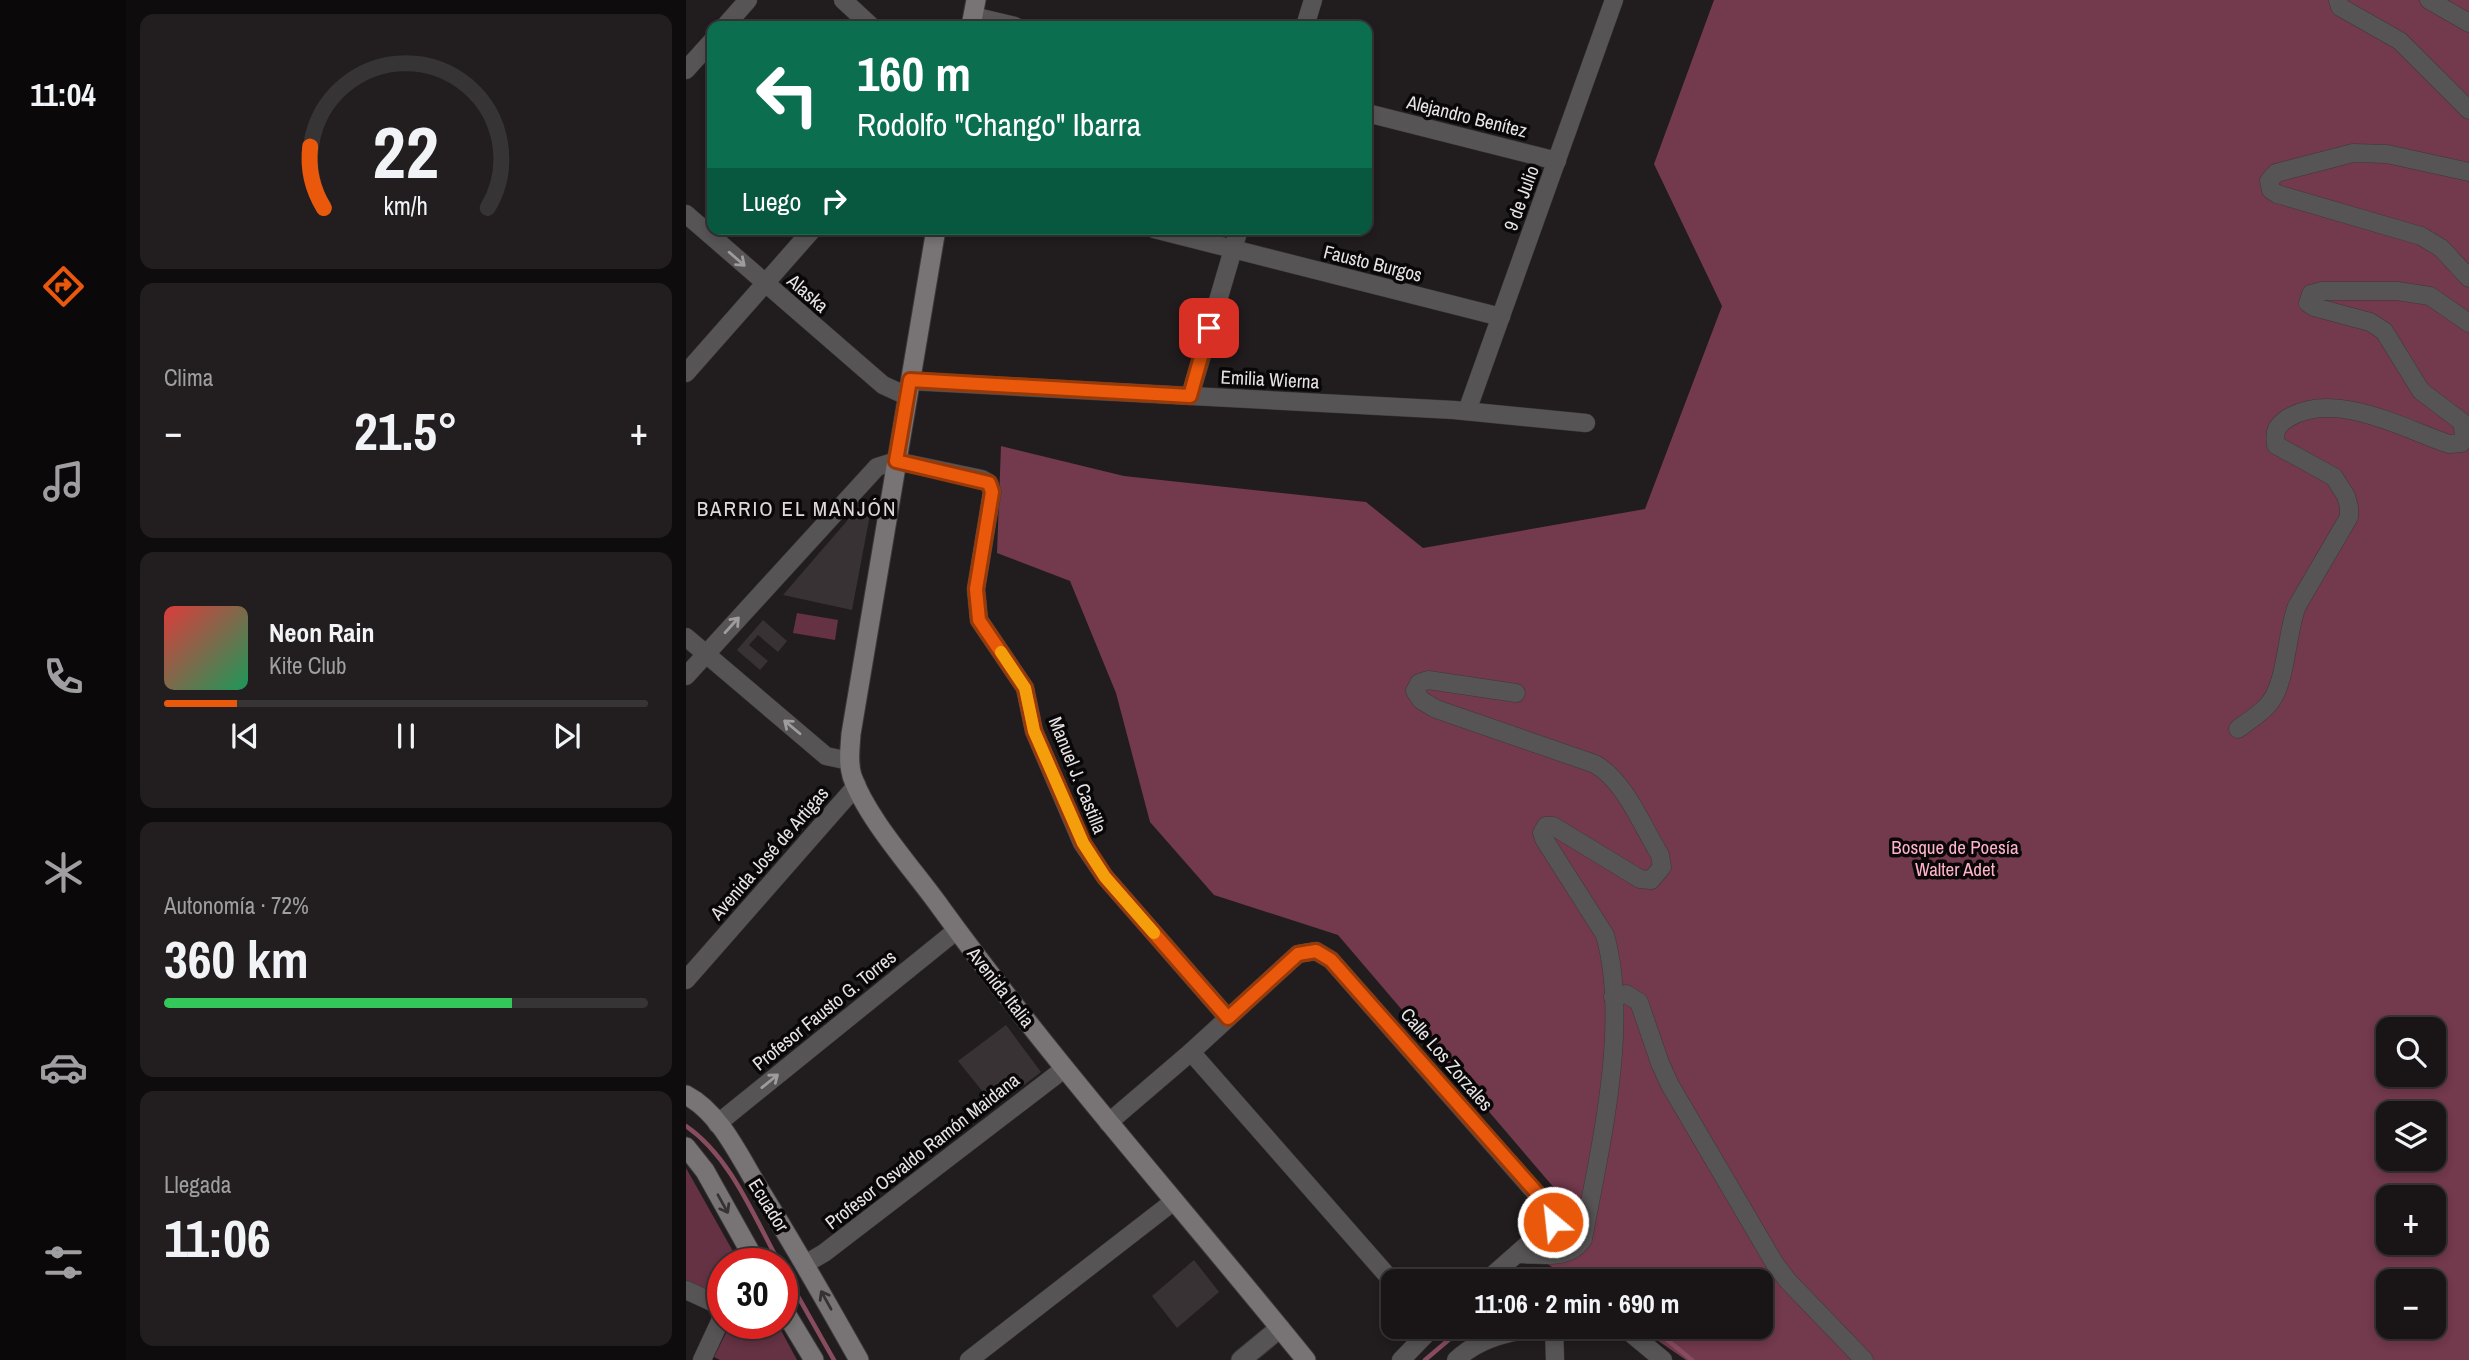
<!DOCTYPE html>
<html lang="es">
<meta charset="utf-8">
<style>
body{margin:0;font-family:"Archivo Narrow",sans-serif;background:#221e1f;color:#f1f3f6;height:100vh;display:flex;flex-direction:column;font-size:26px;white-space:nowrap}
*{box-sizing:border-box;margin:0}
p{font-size:23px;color:#9f9fa1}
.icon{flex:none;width:38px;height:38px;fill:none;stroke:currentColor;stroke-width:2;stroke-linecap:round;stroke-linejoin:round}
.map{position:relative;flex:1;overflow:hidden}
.details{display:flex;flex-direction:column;gap:14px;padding:14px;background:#0e0c0c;width:560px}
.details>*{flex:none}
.hud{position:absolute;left:21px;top:21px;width:665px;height:214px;border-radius:14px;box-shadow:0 4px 10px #0003,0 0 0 2px #373435;background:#0b6e4f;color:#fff;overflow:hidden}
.fabs{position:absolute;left:1690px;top:1017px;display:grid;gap:14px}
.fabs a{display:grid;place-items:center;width:70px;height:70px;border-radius:14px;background:#191516;box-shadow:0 4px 10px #0003,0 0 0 2px #373435;font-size:35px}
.speed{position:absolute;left:21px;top:1248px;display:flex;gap:14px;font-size:35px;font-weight:700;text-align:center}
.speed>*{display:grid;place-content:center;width:91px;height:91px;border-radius:50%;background:#191516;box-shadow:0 4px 10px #0003,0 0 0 2px #373435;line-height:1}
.speed .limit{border:10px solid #d22;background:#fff;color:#111}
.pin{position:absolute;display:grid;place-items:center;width:60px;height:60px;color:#fff;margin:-30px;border-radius:14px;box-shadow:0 4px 10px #0006}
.me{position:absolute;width:77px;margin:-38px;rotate:332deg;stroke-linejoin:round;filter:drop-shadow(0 0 5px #0008)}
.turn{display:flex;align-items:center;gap:24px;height:147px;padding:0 35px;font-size:32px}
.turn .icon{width:91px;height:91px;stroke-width:2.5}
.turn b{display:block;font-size:49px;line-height:60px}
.then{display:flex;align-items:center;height:66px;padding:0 35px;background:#0003;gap:14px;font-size:26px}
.big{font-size:52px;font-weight:700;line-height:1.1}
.details .card{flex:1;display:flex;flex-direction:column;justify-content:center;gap:10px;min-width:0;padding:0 24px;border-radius:14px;background:#221e1f}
.details .dial{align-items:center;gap:0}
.dial svg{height:182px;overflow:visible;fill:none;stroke:#373435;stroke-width:7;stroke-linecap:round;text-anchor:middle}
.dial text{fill:#f1f3f6;stroke:none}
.song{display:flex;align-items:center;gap:21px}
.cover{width:84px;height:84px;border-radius:10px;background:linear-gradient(135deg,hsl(0 70% 55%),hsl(150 70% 35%))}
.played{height:7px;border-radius:4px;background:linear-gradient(90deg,#ea580c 15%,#373435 15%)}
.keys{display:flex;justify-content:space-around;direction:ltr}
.heat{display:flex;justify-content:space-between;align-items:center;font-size:38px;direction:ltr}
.charge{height:10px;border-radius:5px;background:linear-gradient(90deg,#34c759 72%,#373435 0)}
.trip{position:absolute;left:695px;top:1269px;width:392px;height:70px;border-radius:14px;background:#191516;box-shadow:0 4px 10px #0003,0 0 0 2px #373435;font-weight:700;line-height:70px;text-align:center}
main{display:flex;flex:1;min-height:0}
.tabs{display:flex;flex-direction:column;width:126px;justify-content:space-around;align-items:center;background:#0a0809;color:#9f9fa1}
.tabs .icon{width:49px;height:49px}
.tabs .selected{color:#ea580c}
.tabs b{font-size:32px;color:#f1f3f6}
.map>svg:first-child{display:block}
</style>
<main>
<nav class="tabs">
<b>11:04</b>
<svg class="icon selected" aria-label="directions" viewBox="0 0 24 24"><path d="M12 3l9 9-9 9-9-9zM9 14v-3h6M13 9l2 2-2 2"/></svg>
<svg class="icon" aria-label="music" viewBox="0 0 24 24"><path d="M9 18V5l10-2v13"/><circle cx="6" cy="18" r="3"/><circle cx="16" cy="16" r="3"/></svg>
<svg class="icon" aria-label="phone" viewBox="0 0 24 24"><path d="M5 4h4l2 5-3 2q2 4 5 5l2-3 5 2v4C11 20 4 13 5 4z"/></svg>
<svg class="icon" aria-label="climate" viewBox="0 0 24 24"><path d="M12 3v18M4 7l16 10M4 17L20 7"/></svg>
<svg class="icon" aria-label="car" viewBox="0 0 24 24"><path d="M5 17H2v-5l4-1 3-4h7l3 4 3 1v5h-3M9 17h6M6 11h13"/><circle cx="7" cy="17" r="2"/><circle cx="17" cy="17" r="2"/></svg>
<svg class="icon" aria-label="filters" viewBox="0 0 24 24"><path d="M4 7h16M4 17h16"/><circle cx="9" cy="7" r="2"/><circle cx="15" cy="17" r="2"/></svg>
</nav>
<section class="details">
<div class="card dial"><svg viewBox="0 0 100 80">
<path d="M14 69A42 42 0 1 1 86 69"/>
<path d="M14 69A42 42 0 0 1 8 42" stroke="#ea580c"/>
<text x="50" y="56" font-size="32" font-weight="700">22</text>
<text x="50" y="72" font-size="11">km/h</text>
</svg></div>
<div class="card"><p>Clima</p>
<div class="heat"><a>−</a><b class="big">21.5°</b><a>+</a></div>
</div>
<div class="card">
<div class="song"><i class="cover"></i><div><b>Neon Rain</b><p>Kite Club</p></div></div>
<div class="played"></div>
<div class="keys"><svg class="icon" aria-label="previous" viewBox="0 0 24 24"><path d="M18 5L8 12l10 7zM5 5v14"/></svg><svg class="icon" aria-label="pause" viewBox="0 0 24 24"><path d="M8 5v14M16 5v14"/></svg><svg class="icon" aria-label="next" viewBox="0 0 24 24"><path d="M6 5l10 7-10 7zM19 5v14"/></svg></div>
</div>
<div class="card"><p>Autonomía · 72%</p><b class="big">360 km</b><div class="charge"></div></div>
<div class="card"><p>Llegada</p><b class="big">11:06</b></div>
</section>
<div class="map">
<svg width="1783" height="1360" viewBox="0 0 1783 1360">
<rect width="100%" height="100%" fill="#211c1d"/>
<g fill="#643243">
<polygon points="111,613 152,620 149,640 107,633"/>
<polygon points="0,1168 53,1262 37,1264 37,1289 32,1296 0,1282"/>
<polygon points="45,1323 91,1323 111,1360 34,1360 28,1357"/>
</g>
<path fill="#73394d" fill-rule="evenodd" d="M1028 0H1783V1360H1000L952 1327 1074 1326V1281H886L853 1258 893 1217 652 935 528 895 464 822 430 693 384 581 311 553 315 446 438 476 680 502 737 548 959 509 1036 306 968 164ZM1703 1029H1748V1074H1703ZM1703 1113H1748V1158H1703ZM1703 1197H1748V1242H1703ZM1703 1281H1748V1326H1703Z"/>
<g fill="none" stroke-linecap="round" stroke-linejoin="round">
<g stroke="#884c5f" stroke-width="4.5">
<path d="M0 1126C45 1157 68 1217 94 1264"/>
<polyline points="96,1268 148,1360"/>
<polyline points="964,1326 1006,1360"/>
<polyline points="739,1360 779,1326"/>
</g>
</g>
<g fill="#393234">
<polygon points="179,500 186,504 166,610 97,595"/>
<polygon points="77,620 101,641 92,652 72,635 63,645 82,661 74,670 51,650"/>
<polygon points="320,1025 355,1072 309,1107 272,1061"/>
<polygon points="508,1260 533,1292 491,1328 466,1296"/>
</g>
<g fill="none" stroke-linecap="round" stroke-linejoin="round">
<g stroke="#3d3839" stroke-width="19">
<g id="minor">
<polyline points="157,0 185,26"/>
<polyline points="1652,0 1654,7 1714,41 1783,110"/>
<polyline points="1743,0 1783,23"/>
<polyline points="287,16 329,26"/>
<polyline points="39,26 62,0"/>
<polyline points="619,26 627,0"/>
<polyline points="0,70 26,41"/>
<polyline points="681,113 871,161"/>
<polyline points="1783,172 1701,154 1667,153 1590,173 1583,181 1585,190 1591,194 1735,236 1755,248 1783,278"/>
<polyline points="0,214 197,385 221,396"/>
<polyline points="468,229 815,317"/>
<polyline points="0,373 127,229"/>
<polyline points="224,381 768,410 900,423"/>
<polyline points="504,396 553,229"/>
<polyline points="781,411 928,0"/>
<polyline points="0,637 140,756 163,761"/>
<polyline points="0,676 191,467 210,461 296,479 303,483 306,492 290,589 293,620 339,688 348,731 396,843 419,877 542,1018"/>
<path d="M830 693 742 680 733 683 729 691 735 700 750 709 909 764C940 782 956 826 974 855L976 867 965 880 954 879 867 826H860L856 833 858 839 919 935C944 1025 914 1147 897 1239 883 1261 855 1254 831 1254"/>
<path d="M1552 729C1561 722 1574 714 1582 705 1601 684 1600 633 1611 606L1663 517V507L1660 496 1648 477 1590 445C1588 431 1590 426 1602 418 1649 390 1716 428 1763 444L1775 443 1778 435 1776 422 1735 391 1698 331 1684 322 1628 307 1622 303 1625 294 1636 291H1711L1744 296 1783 323"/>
<polyline points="0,980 171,785"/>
<polyline points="927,997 940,994 953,1002 974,1063 984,1085 1089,1264 1102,1281 1178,1360"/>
<polyline points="505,1052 707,1282"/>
<polyline points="422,1123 505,1052 612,954 630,951 645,960 869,1215 867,1222 800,1281"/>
<polyline points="31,1124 271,930"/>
<polyline points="119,1264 138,1253 378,1069"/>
<polyline points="0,1290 37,1307"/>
<polyline points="926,1326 941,1330 977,1360"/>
<polyline points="868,1327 869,1360"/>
<polyline points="16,1360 37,1315"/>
<polyline points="283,1360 488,1201"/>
<polyline points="715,1360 748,1326"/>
<path d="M770 1360C802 1329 850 1328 892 1326"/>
</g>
</g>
<g stroke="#3d3839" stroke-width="21">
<polyline id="tertiary" points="555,1360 594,1328"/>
</g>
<g stroke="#3d3839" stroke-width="21">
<g id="secondary">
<polyline points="285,26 290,0"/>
<path d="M250 229 165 734C164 749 162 762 166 776 181 819 228 870 255 908 369 1065 498 1209 620 1360"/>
<path d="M0 1095C35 1113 55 1160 75 1192 109 1247 141 1303 173 1360"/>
<polyline points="0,1147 19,1171 71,1264"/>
<polyline points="96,1307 128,1360"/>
</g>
</g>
<use href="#minor" stroke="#575455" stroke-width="18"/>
<use href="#tertiary" stroke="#575455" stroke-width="19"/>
<use href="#secondary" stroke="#787375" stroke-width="19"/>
</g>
<defs><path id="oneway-shaft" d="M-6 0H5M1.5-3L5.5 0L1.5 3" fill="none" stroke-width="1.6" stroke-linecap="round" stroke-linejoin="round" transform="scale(1.75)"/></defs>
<g stroke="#a09c9d">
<use href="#oneway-shaft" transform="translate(51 259) rotate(41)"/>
<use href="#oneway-shaft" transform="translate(46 625) rotate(-48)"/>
<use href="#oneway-shaft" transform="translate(106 727) rotate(-140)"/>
<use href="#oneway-shaft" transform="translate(84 1081) rotate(-39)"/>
</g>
<g stroke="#353234">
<use href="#oneway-shaft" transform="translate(37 1204) rotate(61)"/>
<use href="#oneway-shaft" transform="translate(140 1300) rotate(-119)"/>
</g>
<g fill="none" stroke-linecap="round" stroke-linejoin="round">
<g stroke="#983908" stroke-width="18">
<polyline id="route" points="523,328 504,396 224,380 210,461 303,483 306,492 290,589 293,620 339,688 348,731 397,843 419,877 542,1018 612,954 630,951 645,960 866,1210 869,1215 867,1222"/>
</g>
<use href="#route" stroke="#ea580c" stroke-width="12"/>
<polyline stroke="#f59e0b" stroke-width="12" points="315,652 339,688 348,731 397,843 419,877 468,933"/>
</g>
<g text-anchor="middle" stroke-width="7" stroke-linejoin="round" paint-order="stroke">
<g font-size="19" fill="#e8e4e5" stroke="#090708">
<text transform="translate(781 116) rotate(14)" y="7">Alejandro Benítez</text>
<text transform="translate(835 198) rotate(-70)" y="7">9 de Julio</text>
<text transform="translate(687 263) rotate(14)" y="7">Fausto Burgos</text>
<text transform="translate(122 293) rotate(41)" y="7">Alaska</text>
<text transform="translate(584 379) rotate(3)" y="7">Emilia Wierna</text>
<text transform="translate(392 775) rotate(68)" y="7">Manuel J. Castilla</text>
<text transform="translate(83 853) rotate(-49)" y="7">Avenida José de Artigas</text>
<text transform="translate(315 987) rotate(52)" y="7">Avenida Italia</text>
<text transform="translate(138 1010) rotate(-39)" y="7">Profesor Fausto G. Torres</text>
<text transform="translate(761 1059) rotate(49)" y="7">Calle Los Zorzales</text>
<text transform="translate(236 1151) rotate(-38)" y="7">Profesor Osvaldo Ramón Maidana</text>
<text transform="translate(83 1205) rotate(58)" y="7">Ecuador</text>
</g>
<g font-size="19" fill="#feb3c9" stroke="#090708">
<text x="1269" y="854">Bosque de Poesía<tspan x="1269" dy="22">Walter Adet</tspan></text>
</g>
<g font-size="21" letter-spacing="2" fill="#e1d8db" stroke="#090708">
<text x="111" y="516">BARRIO EL MANJÓN</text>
</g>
</g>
</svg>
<div class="fabs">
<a><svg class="icon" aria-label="search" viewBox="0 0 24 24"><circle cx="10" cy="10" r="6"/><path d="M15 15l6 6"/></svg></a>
<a><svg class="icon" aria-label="layers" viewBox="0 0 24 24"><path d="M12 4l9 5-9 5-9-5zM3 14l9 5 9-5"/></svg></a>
<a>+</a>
<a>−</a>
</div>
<div class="speed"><div class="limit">30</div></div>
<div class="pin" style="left:523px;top:328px;background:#d93025"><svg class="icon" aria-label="arrive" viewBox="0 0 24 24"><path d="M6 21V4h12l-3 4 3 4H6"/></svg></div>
<svg class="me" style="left:867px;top:1222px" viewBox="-20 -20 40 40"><circle r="17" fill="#ea580c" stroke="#fff" stroke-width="3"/><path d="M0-11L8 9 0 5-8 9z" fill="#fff"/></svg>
<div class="trip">11:06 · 2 min · 690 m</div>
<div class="hud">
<div class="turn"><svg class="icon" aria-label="left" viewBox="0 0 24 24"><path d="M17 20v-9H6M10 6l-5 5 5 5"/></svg><div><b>160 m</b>Rodolfo &quot;Chango&quot; Ibarra</div></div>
<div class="then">Luego<svg class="icon" aria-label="right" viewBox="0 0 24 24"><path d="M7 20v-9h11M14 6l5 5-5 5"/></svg></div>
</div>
</div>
</main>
